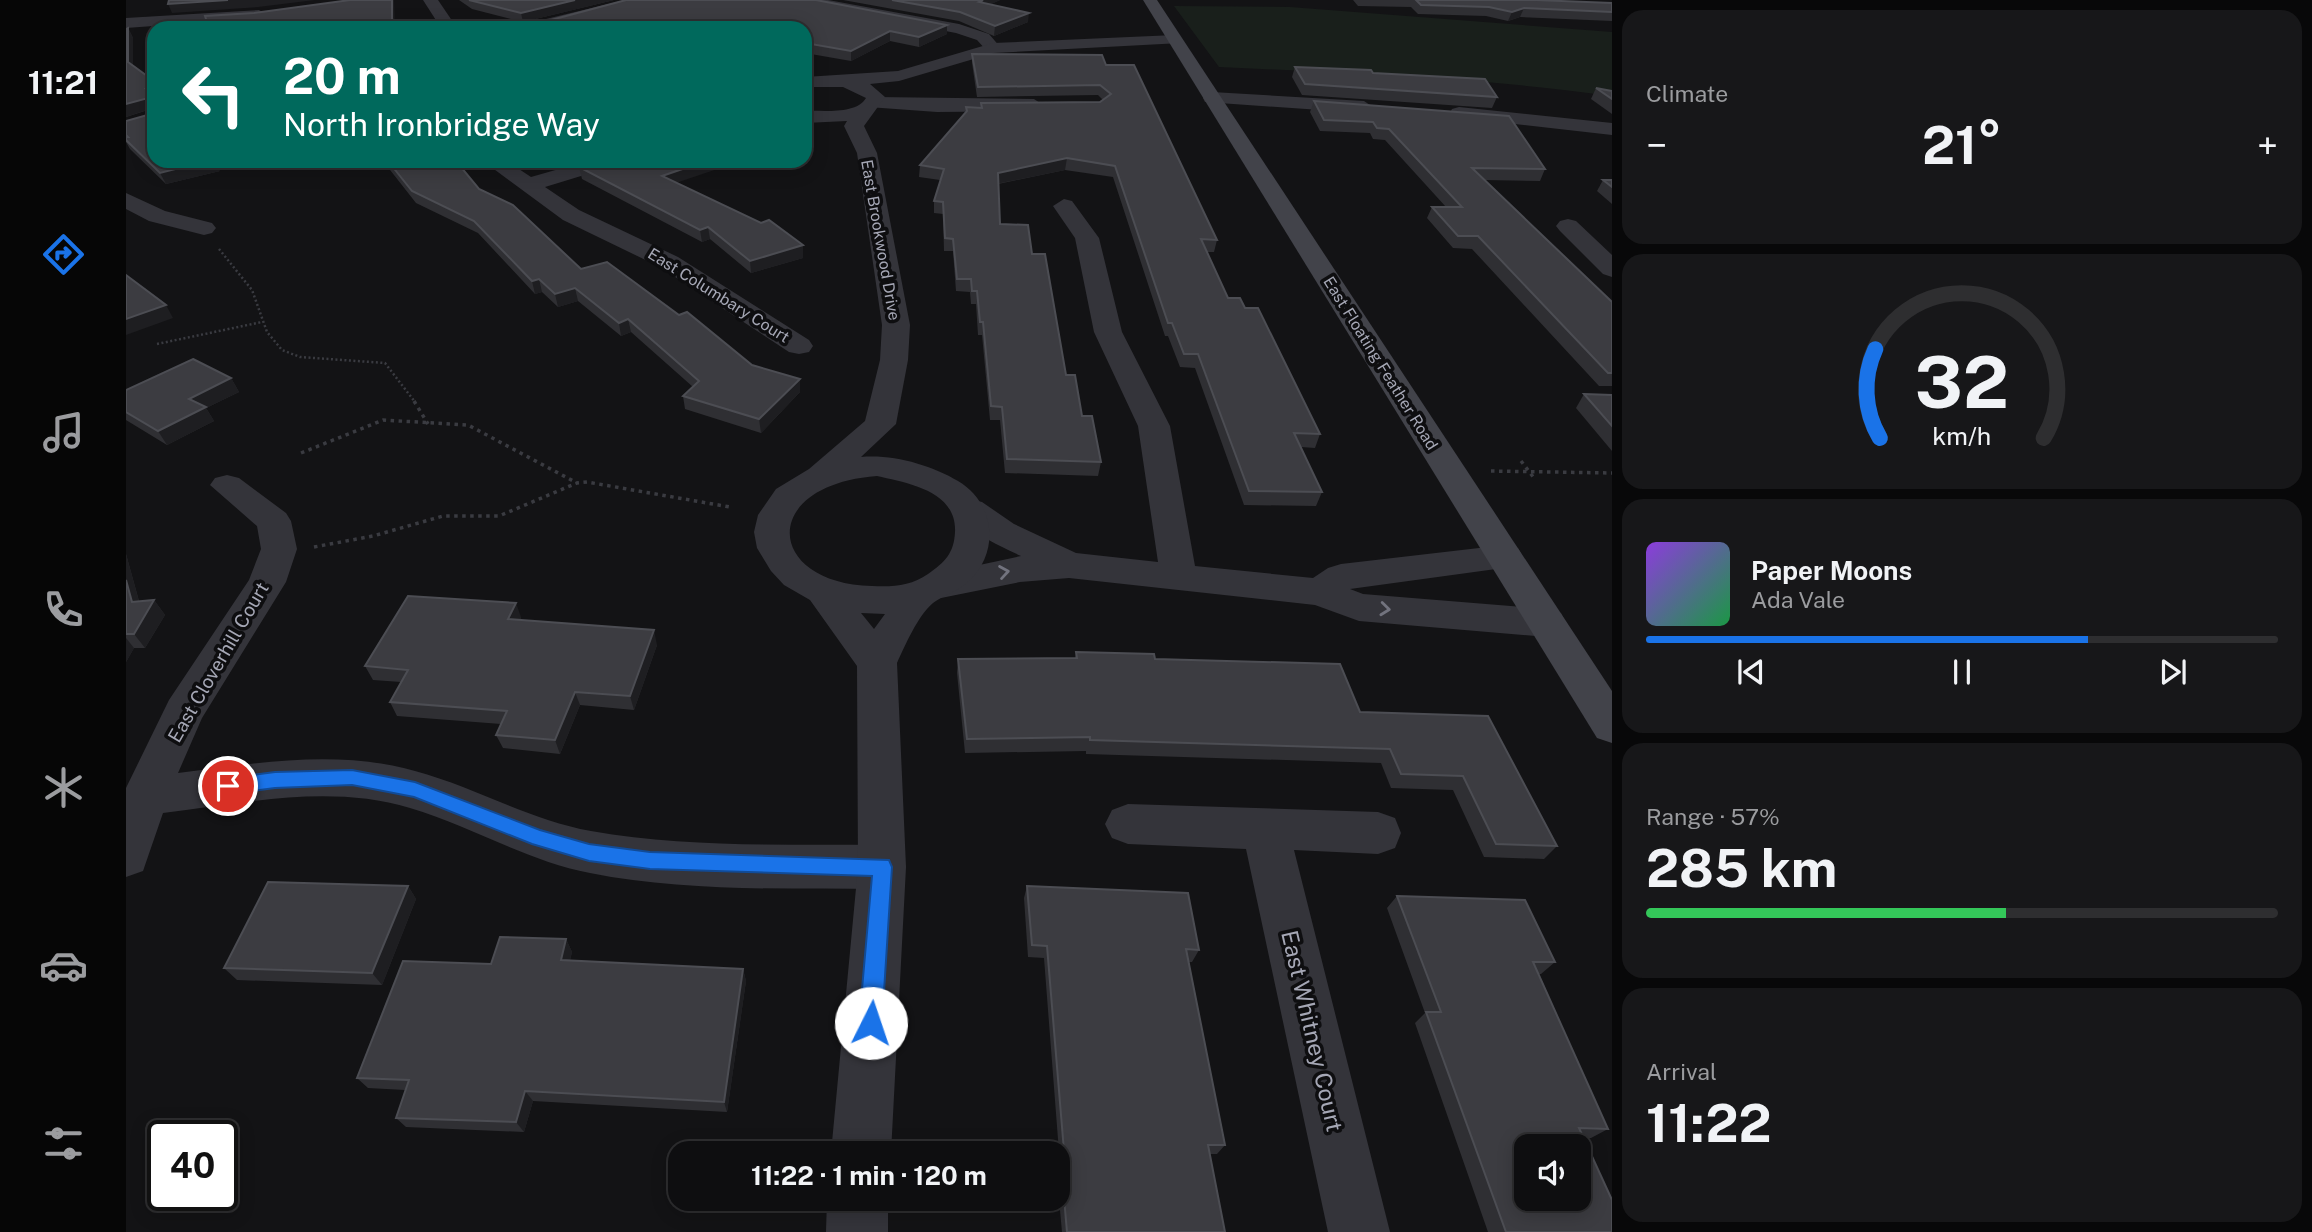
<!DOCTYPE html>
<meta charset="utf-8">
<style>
body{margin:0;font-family:"Public Sans",sans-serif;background:#171719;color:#f1f3f6;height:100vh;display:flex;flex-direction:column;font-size:26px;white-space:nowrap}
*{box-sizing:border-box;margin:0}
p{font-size:23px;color:#9b9c9f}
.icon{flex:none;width:38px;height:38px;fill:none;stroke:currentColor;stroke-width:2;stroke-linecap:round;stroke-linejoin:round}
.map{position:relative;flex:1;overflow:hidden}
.side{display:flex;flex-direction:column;gap:10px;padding:10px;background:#080809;width:700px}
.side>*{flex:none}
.guide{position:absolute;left:21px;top:21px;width:665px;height:147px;border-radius:21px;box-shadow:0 4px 18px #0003,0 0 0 2px #2e2e30;background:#00695c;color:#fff;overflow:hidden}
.tools{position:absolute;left:1388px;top:1134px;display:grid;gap:14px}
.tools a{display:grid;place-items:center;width:77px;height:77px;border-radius:14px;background:#0e0e10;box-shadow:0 4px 18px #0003,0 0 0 2px #2e2e30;font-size:35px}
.speed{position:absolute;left:21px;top:1120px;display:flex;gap:14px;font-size:35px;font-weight:700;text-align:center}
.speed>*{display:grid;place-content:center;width:91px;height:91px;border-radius:50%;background:#0e0e10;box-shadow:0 4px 18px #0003,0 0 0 2px #2e2e30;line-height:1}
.speed .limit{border:4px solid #111;border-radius:10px;background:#fff;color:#111}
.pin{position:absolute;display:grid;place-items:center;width:60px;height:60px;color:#fff;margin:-30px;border:4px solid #fff;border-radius:50%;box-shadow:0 2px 7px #0007}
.me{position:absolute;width:77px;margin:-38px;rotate:4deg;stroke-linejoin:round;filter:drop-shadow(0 0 5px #0008)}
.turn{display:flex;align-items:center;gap:24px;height:147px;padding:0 21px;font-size:32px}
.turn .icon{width:91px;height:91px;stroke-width:2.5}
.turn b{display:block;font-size:49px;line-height:60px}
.big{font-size:52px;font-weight:700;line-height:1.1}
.side .card{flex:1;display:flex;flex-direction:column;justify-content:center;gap:10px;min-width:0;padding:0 24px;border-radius:21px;background:#171719}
.side .dial{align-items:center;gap:0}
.dial svg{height:182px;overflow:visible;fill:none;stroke:#2e2e30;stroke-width:7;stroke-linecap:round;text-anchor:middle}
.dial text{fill:#f1f3f6;stroke:none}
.song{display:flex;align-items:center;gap:21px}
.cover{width:84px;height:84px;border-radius:10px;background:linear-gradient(135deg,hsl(270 70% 55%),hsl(140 70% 35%))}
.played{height:7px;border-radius:4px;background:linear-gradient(90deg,#1a73e8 70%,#2e2e30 70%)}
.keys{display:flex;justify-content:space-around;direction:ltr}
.heat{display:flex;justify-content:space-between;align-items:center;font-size:38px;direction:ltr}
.charge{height:10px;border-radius:5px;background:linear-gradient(90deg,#34c759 57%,#2e2e30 0)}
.trip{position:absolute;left:542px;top:1141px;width:402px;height:70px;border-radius:21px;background:#0e0e10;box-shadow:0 4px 18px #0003,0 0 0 2px #2e2e30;font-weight:700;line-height:70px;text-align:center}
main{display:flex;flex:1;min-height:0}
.dock{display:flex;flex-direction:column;width:126px;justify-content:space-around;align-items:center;background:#060606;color:#9b9c9f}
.dock .icon{width:49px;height:49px}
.dock .current{color:#1a73e8}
.dock b{font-size:32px;color:#f1f3f6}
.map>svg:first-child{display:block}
</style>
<main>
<nav class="dock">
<b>11:21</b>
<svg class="icon current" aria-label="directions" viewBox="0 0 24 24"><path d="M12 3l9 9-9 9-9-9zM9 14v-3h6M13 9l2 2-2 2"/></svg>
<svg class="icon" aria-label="music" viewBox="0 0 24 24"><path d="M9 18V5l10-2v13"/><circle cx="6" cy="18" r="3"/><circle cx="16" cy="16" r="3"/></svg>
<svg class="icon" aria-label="phone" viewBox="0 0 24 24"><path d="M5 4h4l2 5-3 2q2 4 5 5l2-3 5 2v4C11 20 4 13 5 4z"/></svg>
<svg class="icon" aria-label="climate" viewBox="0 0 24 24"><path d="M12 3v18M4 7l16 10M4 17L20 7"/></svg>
<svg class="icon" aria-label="car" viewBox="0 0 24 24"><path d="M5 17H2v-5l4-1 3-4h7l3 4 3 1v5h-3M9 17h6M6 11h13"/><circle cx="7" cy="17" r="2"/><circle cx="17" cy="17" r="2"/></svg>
<svg class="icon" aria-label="filters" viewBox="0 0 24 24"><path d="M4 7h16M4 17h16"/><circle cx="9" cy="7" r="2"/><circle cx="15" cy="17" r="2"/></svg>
</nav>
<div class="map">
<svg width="1486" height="1232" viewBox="0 0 1486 1232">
<rect width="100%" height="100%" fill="#131315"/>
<path fill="#191f1b" d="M1048 6 1164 7 1486 32V96C1356 78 1224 73 1093 67Z"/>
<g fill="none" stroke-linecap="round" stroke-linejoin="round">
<g stroke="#3a3b41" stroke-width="2.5" stroke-dasharray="2 2.5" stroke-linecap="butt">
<polyline points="93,249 126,290 141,332 156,350 174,357 259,363 289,402"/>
<polyline points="31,344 136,322"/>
</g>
<g stroke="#3a3b41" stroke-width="3.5" stroke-dasharray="3.5 4.5" stroke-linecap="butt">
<polyline points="288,401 302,424"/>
<polyline points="175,453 257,420 342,425 451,483"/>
<polyline points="1395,461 1408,478"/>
<polyline points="1365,471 1486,473"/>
<polyline points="188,547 247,536 317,516 373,516 451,483 461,482 604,507"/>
</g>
<g fill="#34343a" fill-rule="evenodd">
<polygon points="499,0 525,0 420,28 393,28 395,25"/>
<polygon points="671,0 702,0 833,24 863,34 875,48 867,53 861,51 851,40 830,33 678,4"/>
<polygon points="133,10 141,15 138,18 0,28 0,18"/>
<polygon points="749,97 908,99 917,105 908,111 811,112 742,107 740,103"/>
<polygon points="357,161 381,161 405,177 461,161 494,161 491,165 419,187 453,210 552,257 683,340 687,346 683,352 673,354 663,352 534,267 437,220"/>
<polygon points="0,193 39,211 86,223 90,228 86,233 78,235 23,221 0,209"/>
<path d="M938 199 946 201 973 238 996 332 1044 426 1069 566 1187 578 1202 568 1215 564 1379 545 1392 548 1397 557 1392 566 1224 589 1237 594 1421 609 1435 613 1440 623 1435 633 1421 637 1233 621 1189 605 943 578 894 582 815 598 802 594 796 585 802 576 895 556C872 545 841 532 827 510L832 502 844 499 856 502 888 524 950 553 1032 562 1012 426 968 332 949 238 927 206Z"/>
<polygon points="1442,219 1450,221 1486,255 1486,277 1477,274 1434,231 1430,226 1434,221"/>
<path d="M101 475 113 478 160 513 165 521 171 549 160 582 76 718 52 773C131 763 211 749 289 771 349 787 403 820 465 831 560 848 660 844 756 845L773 852 780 867 773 882 756 889C660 888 559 892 464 873 401 861 345 826 284 808 204 784 118 803 37 813L17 871 0 877V788L43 700 123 580 135 549 131 526 84 485 89 478Z"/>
<polygon points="1002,804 1252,812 1269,818 1275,833 1269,848 1252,854 1168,850 1264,1232 1202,1232 1120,849 1002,844 986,838 979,824 986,810"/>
</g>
<g fill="#34343a" fill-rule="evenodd">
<polygon points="297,0 312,0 331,28 315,28"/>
<path d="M1049 35 1055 37V43L868 53 773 81 744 84 759 97 738 126 751 153 784 325 782 360 770 424 735 457C767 454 805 465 832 481 868 502 875 551 843 581 833 591 816 596 807 603 791 617 780 644 771 663L780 867 765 1153H705L732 867 731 666 684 600 658 585 645 571 631 548 628 532 632 515 650 489 683 469 739 421 754 360 756 325 731 153 718 126 721 121 679 123V111C697 110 730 115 740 98L717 87H679V77L772 71 867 43ZM751 476C782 483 831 491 829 532 828 553 819 562 802 574 785 586 767 587 746 586 639 583 632 485 751 476ZM735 613 759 614 748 629Z"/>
<polygon points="1086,92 1238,101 1247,107 1238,113 1079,102 1077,98 1079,94"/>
<polygon points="1333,107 1486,123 1486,135 1326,117 1324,113 1326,109"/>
<polygon points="701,1199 762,1199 762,1232 700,1232"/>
</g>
<polygon fill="#42434a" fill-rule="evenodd" points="1017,0 1031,0 1486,691 1486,743 1471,738"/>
</g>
<g fill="#2f2f33">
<polygon points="333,0 488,0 397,22 346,9"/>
<polygon points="500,0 690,0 821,25 821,34 793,47 764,41 725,61 679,53 679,28 426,28 425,20"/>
<polygon points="717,0 874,0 865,4 902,22 868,36 833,21"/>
<polygon points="1227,0 1410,0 1486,3 1486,21 1394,17 1382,21 1360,16 1292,14 1285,7 1232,6"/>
<polygon points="2,28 7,38 7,65 28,81 28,161 94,171 40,184 4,149 0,142 0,121 25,114 25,109 0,117"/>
<polygon points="846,54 980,65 1091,240 1088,252 1081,252 1102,298 1119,308 1194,434 1189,448 1175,447 1196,492 1190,506 1118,505 1069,368 1054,367 1042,336 1039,336 987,177 939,170 872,184 874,224 906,254 940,375 975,462 972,476 879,473 874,420 864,420 856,335 852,335 850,304 845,304 844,292 830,291 827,251 818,251 817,214 808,213 808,201 814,180 793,177 794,165 840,112 840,107 855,108 855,103 974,102 977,100 972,95 851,97 846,63"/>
<polygon points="1169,67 1247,73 1371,97 1366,108 1176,95 1166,77"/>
<polygon points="1470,88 1486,91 1486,114 1465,99"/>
<polygon points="1188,101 1419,169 1414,181 1358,180 1486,302 1486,386 1473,386 1346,249 1327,248 1301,218 1306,207 1320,207 1259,140 1247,139 1244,133 1194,131 1184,112"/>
<polygon points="257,161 322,161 353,189 455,269 553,315 626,365 674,392 635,433 559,409 557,396 567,387 505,332 495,336 452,301 432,307 416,292 409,294 352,233 290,203"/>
<polygon points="425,161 452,161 434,166"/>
<polygon points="453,167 551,183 677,245 677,258 625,273 584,239 576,242 456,179"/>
<polygon points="1477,180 1486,180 1486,204 1471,191"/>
<polygon points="105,378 113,392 80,408 88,421 41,445 0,420 0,390"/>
<polygon points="1458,394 1486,395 1486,451 1450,408"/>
<polygon points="0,554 13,601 28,600 39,615 19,648 8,648 0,662"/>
<polygon points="395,617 394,620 531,645 508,710 454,705 434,754 377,748 370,735 375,724 271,716 264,702 275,682 247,680 239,666"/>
<polygon points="950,652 1029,659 1234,712 1362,716 1431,846 1418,859 1358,857 1327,790 1265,788 1255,763 960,754 960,751 839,753 831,673 832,659 949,658"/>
<polygon points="282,886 290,899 256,985 111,980 98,968"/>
<polygon points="901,886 1073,950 1066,962 1063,962 1099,1145 1091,1154 1084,1154 1099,1232 936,1232 933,1199 934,1165 918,958 902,957 898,898"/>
<polygon points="1271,896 1429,962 1415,974 1413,974 1482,1129 1465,1138 1458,1138 1486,1232 1362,1232 1289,1023 1299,1013 1261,908"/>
<polygon points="440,939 446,952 444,960 617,969 620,981 601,1112 407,1101 398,1132 280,1127 270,1118 279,1090 242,1088 231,1078 365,964"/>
</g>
<g fill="#1e1e21">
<polygon points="102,0 189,0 132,7 46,13 42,4"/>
<polygon points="266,0 268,0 269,28 266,19"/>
<polygon points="449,0 488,0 397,22 395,13"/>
<polygon points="857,0 874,0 852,11 853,2"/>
<polygon points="1398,8 1394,17 1382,21 1386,12"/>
<polygon points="903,13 902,22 868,36 869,26"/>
<polygon points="821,25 821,34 793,47 793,37"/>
<polygon points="2,28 7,38 7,72 2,62"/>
<polygon points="764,31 764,41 725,61 725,51"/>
<polygon points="28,88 28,99 20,89"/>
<polygon points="22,98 27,108 0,117 0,104"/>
<polygon points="941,158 939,170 870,184 872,173"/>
<polygon points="81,161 89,161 94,171 40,184 34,173"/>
<polygon points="433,161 452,161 434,166"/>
<polygon points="580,161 615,161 538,187 536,176"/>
<polygon points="582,227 584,239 576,242 574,230"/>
<polygon points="677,245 677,258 625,273 624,261"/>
<polygon points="413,279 416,292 409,294 406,281"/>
<polygon points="449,288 452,301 432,307 429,294"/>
<polygon points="40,305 47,318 0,335 0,319"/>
<polygon points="502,319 505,332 495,336 493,323"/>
<polygon points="105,378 113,392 80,408 88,421 41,445 32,431 63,399"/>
<polygon points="674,379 674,392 635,433 633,419"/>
<polygon points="0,554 17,616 6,602 0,580"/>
<polygon points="28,600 39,615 19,648 8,634"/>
<polygon points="390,603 395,617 388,633 382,619"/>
<polygon points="528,630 531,645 508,710 504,696"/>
<polygon points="0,638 8,648 0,662"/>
<polygon points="449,692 454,705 434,754 429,740"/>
<polygon points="282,886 290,899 256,985 246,973"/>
<polygon points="440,939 446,952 441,972 435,960"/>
<polygon points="617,969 620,981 601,1112 598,1102"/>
<polygon points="399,1091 407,1101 398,1132 390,1122"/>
</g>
<g fill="#3c3c41" stroke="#4c4d53" stroke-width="2" fill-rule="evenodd">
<polygon points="43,0 102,0 42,4"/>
<polygon points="224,0 266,0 266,19 276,28 209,28 195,20 202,28 83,28 79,16 128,13"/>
<polygon points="343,0 449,0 395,13"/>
<polygon points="500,0 690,0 821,25 793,37 764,31 725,51 679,43 679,28 459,28 425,20"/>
<polygon points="766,0 857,0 853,2 903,13 869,26 834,12"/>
<polygon points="1290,0 1410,0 1486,3 1486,12 1398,8 1386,12 1363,7 1295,5"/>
<polygon points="2,28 2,62 28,81 28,88 20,89 28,96 28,161 81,161 34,173 0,140 0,137 2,137 0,135 0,121 25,114 25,100 22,98 0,104 0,29"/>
<polygon points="846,54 976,55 980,65 1008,65 1091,240 1075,239 1102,298 1114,298 1119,308 1132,308 1194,434 1168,433 1196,492 1123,491 1072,354 1058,354 1046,323 1042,323 989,166 941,158 872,173 874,224 902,225 906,254 919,254 940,375 949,375 956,416 966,416 975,462 881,459 876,407 865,406 857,322 854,322 851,291 846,291 845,279 831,279 827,239 819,238 817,202 808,201 818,169 794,165 841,111 840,107 856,108 855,103 974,102 985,94 974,85 852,87"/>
<polygon points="1169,67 1245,70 1247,73 1359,79 1371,97 1179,84"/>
<polygon points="1470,88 1486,91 1486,99"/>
<polygon points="1188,101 1383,116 1419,169 1346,168 1486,302 1486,373 1482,373 1352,236 1332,236 1306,207 1336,207 1263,129 1251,128 1247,122 1198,120"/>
<polygon points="262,161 330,161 353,189 387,205 455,269 481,262 553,315 561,312 626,365 674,379 633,419 557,396 573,381 502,319 493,323 449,288 429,294 413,279 406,281 348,221 286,191"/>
<polygon points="473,161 580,161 536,176 635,223 643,220 677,245 624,261 582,227 574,230 453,167"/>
<polygon points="1477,180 1486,180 1486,187"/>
<polygon points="0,275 40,305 0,319"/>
<polygon points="67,359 105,378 63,399 80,407 32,431 0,412 0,390"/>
<polygon points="1458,394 1486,395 1486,426"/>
<polygon points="0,580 6,602 28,600 8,634 0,634"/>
<polygon points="282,596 390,603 382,619 528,630 504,696 449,692 429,740 370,735 381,711 264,702 282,670 239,666"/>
<polygon points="950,652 1028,654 1029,659 1214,664 1234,712 1362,716 1431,846 1370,844 1337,776 1275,774 1264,749 964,740 964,737 841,739 832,659 951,658"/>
<polygon points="142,882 282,886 246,973 98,968"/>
<polygon points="901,886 1062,893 1073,950 1060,949 1099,1145 1082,1145 1099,1232 941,1232 935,1163 939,1163 921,946 906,945"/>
<path d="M1271 896 1399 900 1429 962H1407L1482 1129 1453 1128 1486 1200V1232H1380L1300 1012H1315ZM1400 1146H1452V1199H1400Z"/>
<polygon points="374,937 440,939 435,960 617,969 598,1102 399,1091 390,1122 270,1118 283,1080 231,1078 277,961 365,964"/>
</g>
<defs><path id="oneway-chevron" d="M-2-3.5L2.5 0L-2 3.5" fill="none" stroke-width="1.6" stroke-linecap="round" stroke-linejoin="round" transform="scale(1.75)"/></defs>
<g stroke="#72737e">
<use href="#oneway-chevron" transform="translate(878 572) rotate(-9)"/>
<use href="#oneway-chevron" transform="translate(1259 609) rotate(6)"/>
</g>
<polygon fill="#1a73e8" stroke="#114b97" stroke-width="2" points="226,770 289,782 414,830 463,844 524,852 763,860 766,867 756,1023 753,1031 745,1034 737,1031 733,1023 746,876 524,869 463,861 406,844 288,797 226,785 149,788 102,794 95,791 93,786 95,780 102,778 149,772"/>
<g text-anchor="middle" stroke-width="7" stroke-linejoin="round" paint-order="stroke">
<g font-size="16" fill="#a5a7b5" stroke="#0e0e10">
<text transform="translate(755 240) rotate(80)" y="6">East Brookwood Drive</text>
<text transform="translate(593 295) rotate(32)" y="6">East Columbary Court</text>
<text transform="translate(1255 363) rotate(58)" y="6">East Floating Feather Road</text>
</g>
<g font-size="19" fill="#a5a7b5" stroke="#0e0e10">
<text transform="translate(92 662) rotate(-60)" y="7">East Cloverhill Court</text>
</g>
<g font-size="23" fill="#a5a7b5" stroke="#0e0e10">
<text transform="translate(1186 1031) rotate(77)" y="8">East Whitney Court</text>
</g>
</g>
</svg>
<div class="tools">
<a><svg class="icon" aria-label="sound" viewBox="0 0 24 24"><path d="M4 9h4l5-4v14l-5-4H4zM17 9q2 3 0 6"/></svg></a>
</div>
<div class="speed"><div class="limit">40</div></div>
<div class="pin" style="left:102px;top:786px;background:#d93025"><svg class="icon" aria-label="arrive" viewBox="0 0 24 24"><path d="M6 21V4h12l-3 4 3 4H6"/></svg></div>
<svg class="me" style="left:745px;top:1023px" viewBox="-20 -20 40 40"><circle r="19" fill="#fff"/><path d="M0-13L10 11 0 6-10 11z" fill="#1a73e8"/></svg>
<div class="trip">11:22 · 1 min · 120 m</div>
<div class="guide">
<div class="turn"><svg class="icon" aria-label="left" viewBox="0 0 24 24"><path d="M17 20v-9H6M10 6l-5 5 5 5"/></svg><div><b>20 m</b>North Ironbridge Way</div></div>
</div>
</div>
<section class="side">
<div class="card"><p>Climate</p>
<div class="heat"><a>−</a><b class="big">21°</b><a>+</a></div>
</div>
<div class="card dial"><svg viewBox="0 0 100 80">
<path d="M14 69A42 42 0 1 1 86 69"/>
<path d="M14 69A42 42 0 0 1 12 30" stroke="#1a73e8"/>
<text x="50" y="56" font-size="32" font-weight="700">32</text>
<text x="50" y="72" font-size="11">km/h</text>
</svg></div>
<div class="card">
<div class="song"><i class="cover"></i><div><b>Paper Moons</b><p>Ada Vale</p></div></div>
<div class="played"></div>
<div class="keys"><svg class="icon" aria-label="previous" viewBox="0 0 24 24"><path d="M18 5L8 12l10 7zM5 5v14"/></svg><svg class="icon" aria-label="pause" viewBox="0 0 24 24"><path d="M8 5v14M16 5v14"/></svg><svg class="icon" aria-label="next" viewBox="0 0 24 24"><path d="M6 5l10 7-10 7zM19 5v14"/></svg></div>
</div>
<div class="card"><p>Range · 57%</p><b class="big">285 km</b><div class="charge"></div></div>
<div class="card"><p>Arrival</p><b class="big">11:22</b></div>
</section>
</main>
